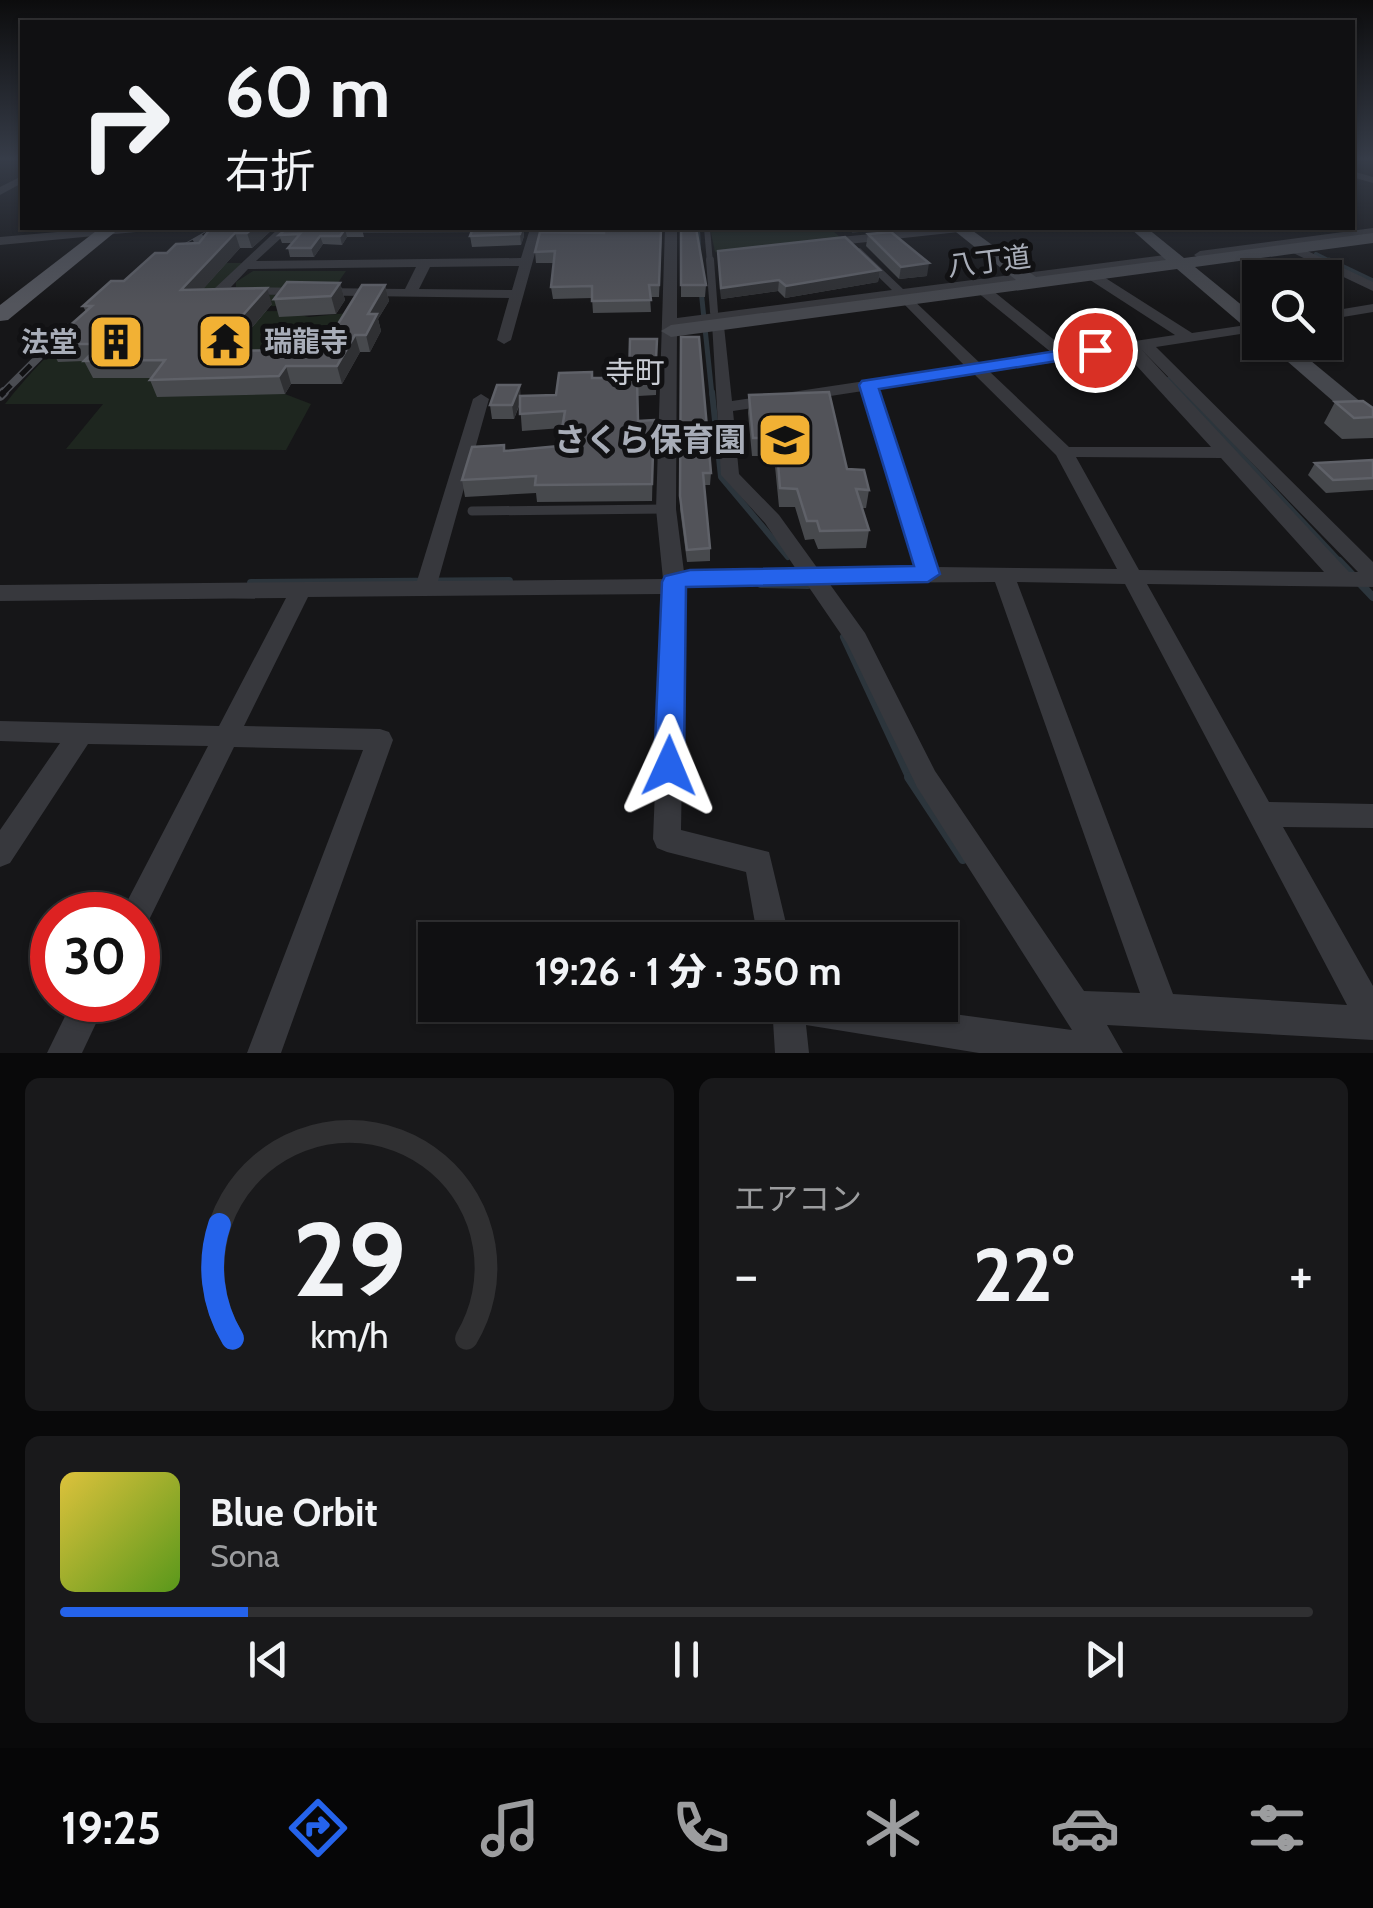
<!DOCTYPE html>
<html lang="ja">
<meta charset="utf-8">
<style>
body{margin:0;font-family:Cabin,"Noto Sans JP",sans-serif;background:#19191b;color:#f1f3f6;height:100vh;display:flex;flex-direction:column;font-size:38px;white-space:nowrap}
*{box-sizing:border-box;margin:0}
p{font-size:32px;color:#9c9d9f}
.icon{flex:none;width:55px;height:55px;fill:none;stroke:currentColor;stroke-width:2;stroke-linecap:round;stroke-linejoin:round}
.map{position:relative;height:1053px;overflow:hidden}
.sheet{display:flex;flex-direction:column;gap:25px;padding:25px;background:#09090a;flex:1}
.sheet>*{flex:none}
.top-card{position:absolute;left:20px;top:20px;width:1335px;height:210px;border-radius:0px;box-shadow:0 2px 8px #0004,0 0 0 2px #303032;background:#101012;color:#f1f3f6;overflow:hidden}
.buttons{position:absolute;left:1242px;top:260px;display:grid;gap:20px}
.buttons a{display:grid;place-items:center;width:100px;height:100px;border-radius:0px;background:#101012;box-shadow:0 2px 8px #0004,0 0 0 2px #303032;font-size:50px}
.speed{position:absolute;left:30px;top:892px;display:flex;gap:20px;font-size:50px;font-weight:700;text-align:center}
.speed>*{display:grid;place-content:center;width:130px;height:130px;border-radius:50%;background:#101012;box-shadow:0 2px 8px #0004,0 0 0 2px #303032;line-height:1}
.speed .limit{border:15px solid #d22;background:#fff;color:#111}
.pin{position:absolute;display:grid;place-items:center;width:85px;height:85px;color:#fff;margin:-42px;border:5px solid #fff;border-radius:50%;box-shadow:0 2px 10px #0007}
.me{position:absolute;width:110px;margin:-55px;rotate:1deg;stroke-linejoin:round;filter:drop-shadow(0 0 8px #0008)}
.turn{display:flex;align-items:center;gap:35px;height:210px;padding:0 40px;font-size:45px}
.turn .icon{width:130px;height:130px;stroke-width:2.5}
.turn b{display:block;font-size:70px;line-height:85px}
.big{font-size:75px;font-weight:800;line-height:1.1}
.sheet .widget{flex:1;display:flex;flex-direction:column;justify-content:center;gap:15px;min-width:0;padding:0 35px;border-radius:15px;background:#19191b}
.sheet .dial{align-items:center;gap:0}
.dial svg{height:260px;overflow:visible;fill:none;stroke:#303032;stroke-width:7;stroke-linecap:round;text-anchor:middle}
.dial text{fill:#f1f3f6;stroke:none}
.song{display:flex;align-items:center;gap:30px}
.cover{width:120px;height:120px;border-radius:15px;background:linear-gradient(135deg,hsl(50 70% 55%),hsl(90 70% 35%))}
.played{height:10px;border-radius:5px;background:linear-gradient(90deg,#2563eb 15%,#303032 15%)}
.keys{display:flex;justify-content:space-around;direction:ltr}
.heat{display:flex;justify-content:space-between;align-items:center;font-size:55px;direction:ltr}
.sheet .tiles{flex:1;display:grid;gap:25px;grid-template-columns:1fr 1fr}
.widget:last-child{grid-column:span 2}
.trip{position:absolute;left:418px;top:922px;width:540px;height:100px;border-radius:0px;background:#101012;box-shadow:0 2px 8px #0004,0 0 0 2px #303032;font-weight:800;line-height:100px;text-align:center}
.menu{display:flex;height:160px;justify-content:space-around;align-items:center;background:#060607;color:#9c9d9f}
.menu .icon{width:70px;height:70px}
.menu .current{color:#2563eb}
.menu b{font-size:45px;color:#f1f3f6}
.map>svg:first-child{display:block}
</style>
<div class="map">
<svg width="1373" height="1053" viewBox="0 0 1373 1053">
<rect width="100%" height="100%" fill="#161618"/>
<g fill="#1e261f">
<polygon points="710,228 830,228 841,238 715,252"/>
<path d="M203 239 242 240 225 263H242L214 292 295 295 287 306 187 307 233 378 222 394H285L311 404 286 450 66 449 103 404H5C57 337 129 281 203 239Z"/>
<polygon points="253,271 346,271 333,290 236,287 236,282"/>
<polygon points="284,311 309,317 367,311 337,351 122,361 173,312"/>
</g>
<g fill="none" stroke-linecap="round" stroke-linejoin="round">
<g stroke="#2c353c" stroke-width="4">
<polyline points="698,228 699,248"/>
<polyline points="1316,254 1334,263"/>
</g>
<g stroke="#2c353c" stroke-width="5">
<polyline points="1329,260 1373,281"/>
<polyline points="701,290 712,395"/>
<polyline points="1169,379 1184,395"/>
</g>
<g stroke="#2c353c" stroke-width="6">
<polyline points="712,392 721,477 788,557"/>
<polyline points="1182,392 1342,564"/>
</g>
<g stroke="#2c353c" stroke-width="8">
<polyline points="1339,561 1373,597"/>
<polyline points="251,583 509,581"/>
<polyline points="761,584 808,585"/>
<polyline points="844,637 910,779"/>
</g>
<polyline stroke="#2c353c" stroke-width="10" points="909,777 963,859"/>
<polyline stroke="#37383d" stroke-width="6" points="707,228 710,263"/>
<polyline stroke="#37383d" stroke-width="8" points="710,260 714,312"/>
<polyline stroke="#37383d" stroke-width="9" points="472,511 665,509"/>
<g fill="#37383d" fill-rule="evenodd">
<polygon points="1352,171 1373,177 1373,183 1352,177"/>
<polygon points="22,176 22,183 0,195 0,187"/>
<polygon points="103,228 142,228 136,232 0,245 0,237"/>
<path d="M279 228H292L256 261 521 258 529 232 338 233 332 229 542 228 511 340 504 344 497 340 509 298 215 294V288ZM519 266 512 290 419 289 430 267ZM416 267 405 289 231 287 248 269Z"/>
<path d="M665 228H677V318L892 290 856 255V249L860 248 903 289 1165 255 1170 256V262L1096 272 1192 333 1260 323V331L1156 347 1373 562V587L1147 584 1269 802 1373 804V828L1283 827 1373 986V1040L1107 1025 1123 1053H979L806 1025 809 1053H775L772 1005H887L1072 1030 917 787 847 643 806 583 685 587 681 830 769 852 790 940H758L746 872 667 852 657 848 653 839 663 594 308 597 244 726 380 729 389 732 393 740 281 1053H247L363 750 234 747 146 926 138 929V915H120L208 746 88 744 10 863 0 867V830L60 743 0 741V721L219 726 286 598 0 601V585L417 581 473 399 481 394 489 399 438 581 663 579 656 509ZM1087 273V278L1175 335 1068 351 987 286ZM976 288 977 292 1052 353 981 364 909 296ZM898 298 965 366 732 401 724 326 712 323 721 475 765 523 796 569 684 572 676 509 677 327ZM1141 349 1358 572H1349ZM1124 352 1211 447H1069L990 372ZM974 374 1056 455 1117 569 936 567 878 389ZM863 391 915 567 818 569 779 515 739 474 733 411ZM1076 457 1221 458 1324 572 1139 570ZM995 582 1140 993 1084 991 935 771 865 633 829 583ZM1017 582 1125 584 1347 1005 1173 994Z"/>
<polygon points="930,228 965,228 959,232 821,247 815,243 821,239"/>
<polygon points="1373,228 1373,236 1297,246 1373,282 1373,291 1291,252 1290,247 1200,259 1194,255 1200,251"/>
<polygon points="1373,304 1373,312 1325,320 1325,312"/>
<polygon points="73,1000 107,1000 82,1053 47,1053"/>
</g>
<g fill="#45474d" fill-rule="evenodd">
<polygon points="951,228 969,228 1036,277 1166,260 1130,228 1147,228 1184,258 1373,233 1373,243 1195,267 1260,320 1260,336 1253,334 1177,269 671,337 661,331 671,325 1016,280"/>
<polygon points="1265,342 1288,342 1373,412 1373,431 1365,429"/>
</g>
<polygon fill="#53555c" fill-rule="evenodd" points="100,228 120,228 8,320 0,321 0,305"/>
<g stroke="#4a4c52" stroke-width="6">
<polyline id="rail-far2" points="165,258 217,228"/>
</g>
<g stroke="#4a4c52" stroke-width="8">
<polyline id="rail-far1" points="1,395 68,328"/>
</g>
<g stroke="#4a4c52" stroke-width="10">
<polyline id="rail" points="0,396 4,392"/>
</g>
<use href="#rail-far2" stroke="#111113" stroke-width="4" stroke-dasharray="11" stroke-linecap="butt"/>
<use href="#rail-far1" stroke="#111113" stroke-width="5" stroke-dasharray="14" stroke-linecap="butt"/>
<use href="#rail" stroke="#111113" stroke-width="6" stroke-dasharray="18" stroke-linecap="butt"/>
</g>
<g fill="#47494d">
<polygon points="211,228 274,228 252,248 240,248 202,290 272,304 232,351 322,350 385,285 389,301 378,319 381,331 370,352 360,352 342,384 291,384 285,394 157,397 150,380 151,378 93,378 84,361 58,362 49,344 86,312 83,306 167,253 199,243"/>
<polygon points="473,228 523,228 524,236 521,245 472,247 470,236"/>
<polygon points="604,228 662,228 659,297 650,297 651,312 593,313 592,298 553,299 551,287 554,263 536,263 535,252 604,233"/>
<polygon points="679,228 696,228 706,285 705,297 681,297 681,228"/>
<polygon points="286,229 362,229 364,237 347,237 342,245 323,244 314,257 290,257 288,248 292,243 282,243 279,235"/>
<polygon points="868,234 927,276 899,279 866,246"/>
<polygon points="718,251 880,270 878,282 785,298 778,291 721,299"/>
<polygon points="340,283 345,300 336,314 279,317 274,299"/>
<polygon points="681,337 711,473 710,485 704,485 710,548 710,561 687,562 680,509"/>
<polygon points="657,339 656,395 638,396 638,421 654,420 652,501 537,502 536,493 465,497 462,480 504,445 505,451 559,446 562,428 522,431 520,404 514,419 492,419 490,405 521,396 556,395 593,378 629,378"/>
<polygon points="749,395 847,469 869,490 866,508 862,508 869,530 866,548 818,549 814,539 805,540 795,507 779,507 774,456 752,456 748,413"/>
<polygon points="1335,402 1373,408 1373,438 1342,439 1324,423"/>
<polygon points="1373,460 1373,490 1326,493 1308,475 1315,463"/>
</g>
<g fill="#2f3033">
<polygon points="253,228 274,228 252,248 247,233"/>
<polygon points="522,228 524,236 521,245 520,234"/>
<polygon points="853,228 875,228 874,230 852,233"/>
<polygon points="345,229 347,237 342,245 340,236"/>
<polygon points="235,233 240,248 187,307 181,290"/>
<polygon points="320,236 323,244 314,257 311,248"/>
<polygon points="929,263 927,276 899,279 901,267"/>
<polygon points="880,270 878,282 785,298 786,286"/>
<polygon points="779,280 778,291 721,299 721,288"/>
<polygon points="340,283 345,300 336,314 331,296"/>
<polygon points="385,285 389,301 378,319 381,331 370,352 366,335 368,314"/>
<polygon points="267,288 272,304 217,368 211,351"/>
<polygon points="355,335 360,352 342,384 337,366"/>
<polygon points="286,366 291,384 285,394 279,376"/>
<polygon points="520,385 521,399 514,419 512,405"/>
</g>
<g fill="#525359" stroke="#5f6168" stroke-width="2.5">
<polygon points="211,228 253,228 247,233 235,233 181,290 267,288 211,351 322,350 362,285 385,285 368,314 377,314 366,335 355,335 337,366 286,366 279,376 150,380 165,360 84,361 101,344 49,344 92,306 83,306 111,281 124,281 155,253 167,253 176,244 199,243"/>
<polygon points="473,228 522,228 520,234 470,236"/>
<polygon points="604,228 661,228 659,285 649,285 651,300 592,301 592,286 551,287 555,251 535,252 540,232 604,233"/>
<polygon points="681,228 696,228 706,285 681,285"/>
<polygon points="286,229 362,229 345,229 340,236 320,236 311,248 288,248 300,234 279,235"/>
<polygon points="891,232 929,263 901,267 868,234"/>
<polygon points="845,237 880,270 786,286 779,280 721,288 718,251"/>
<polygon points="287,282 340,283 331,296 274,299"/>
<polygon points="681,337 699,337 711,473 703,473 710,548 687,550 680,496"/>
<polygon points="630,339 657,339 655,380 637,380 638,421 654,420 652,484 535,485 536,476 462,480 472,447 504,445 504,451 559,446 565,411 520,414 520,396 556,395 559,373 592,372 592,378 629,378"/>
<polygon points="497,385 520,385 512,405 490,405"/>
<polygon points="829,392 847,469 864,470 869,490 856,489 869,530 820,531 817,521 807,521 797,489 780,488 776,438 753,438 749,395"/>
<polygon points="1363,401 1373,408 1373,417 1354,418 1335,402"/>
<polygon points="1373,460 1373,478 1333,480 1315,463"/>
</g>
<linearGradient id="sky" x2="0" y2="1"><stop stop-color="#0c0c0d"/><stop offset="0.52" stop-color="#363c48"/><stop offset="1" stop-color="#363c48" stop-opacity="0"/></linearGradient>
<rect width="1373" height="305" fill="url(#sky)"/>
<polygon fill="#2563eb" stroke="#184099" stroke-width="2.5" points="1095,345 1101,347 1101,354 879,389 940,574 928,582 686,587 684,766 680,775 669,779 659,775 654,766 662,582 665,576 690,570 914,566 859,385 862,381"/>
<defs>
<g id="temple-square" transform="scale(2.875)"><rect x="-9" y="-9" width="18" height="18" rx="4" fill="#f2b134" stroke="#111113"/><path d="M0-6L5-2H3V0L6.5 2.5H4V6H1.5V3h-3V6H-4V2.5H-6.5L-3 0V-2H-5Z" fill="#111"/></g>
<g id="building-square" transform="scale(2.875)"><rect x="-9" y="-9" width="18" height="18" rx="4" fill="#f2b134" stroke="#111113"/><path d="M-4-6H4V6H1V3H-1V6H-4ZM-2.5-4.3h1.7v1.8h-1.7ZM.8-4.3h1.7v1.8H.8ZM-2.5-1h1.7V.8h-1.7ZM.8-1h1.7V.8H.8Z" fill="#111"/></g>
<g id="school-square" transform="scale(2.875)"><rect x="-9" y="-9" width="18" height="18" rx="4" fill="#f2b134" stroke="#111113"/><path d="M0-5L7-2L0 1L-7-2ZM-4 1L0 2.5L4 1V4Q0 6-4 4Z" fill="#111"/></g>
</defs>
<g fill-rule="evenodd">
<use href="#temple-square" x="225" y="341"/>
<use href="#building-square" x="116" y="342"/>
<use href="#school-square" x="785" y="440"/>
</g>
<g text-anchor="middle" stroke-width="10" stroke-linejoin="round" paint-order="stroke">
<g font-size="28" fill="#a8adb8" stroke="#111113">
<text transform="translate(989 261) rotate(-7)" y="10">八丁道</text>
</g>
<g font-size="28" font-weight="bold" fill="#a8adb8" stroke="#111113" text-anchor="start">
<text x="264" y="351">瑞龍寺</text>
<text x="77" y="352" text-anchor="end">法堂</text>
</g>
<g font-size="30" fill="#c9ccd4" stroke="#111113">
<text x="635" y="383">寺町</text>
</g>
<g font-size="32" font-weight="bold" fill="#a8adb8" stroke="#111113" text-anchor="end">
<text x="746" y="451">さくら保育園</text>
</g>
</g>
</svg>
<div class="buttons">
<a><svg class="icon" aria-label="search" viewBox="0 0 24 24"><circle cx="10" cy="10" r="6"/><path d="M15 15l6 6"/></svg></a>
</div>
<div class="speed"><div class="limit">30</div></div>
<div class="pin" style="left:1095px;top:350px;background:#d93025"><svg class="icon" aria-label="arrive" viewBox="0 0 24 24"><path d="M6 21V4h12l-3 4 3 4H6"/></svg></div>
<svg class="me" style="left:669px;top:766px" viewBox="-20 -20 40 40"><path d="M0-17L14 15 0 8-14 15z" fill="#2563eb" stroke="#fff" stroke-width="4"/></svg>
<div class="trip">19:26 · 1 分 · 350 m</div>
<div class="top-card">
<div class="turn"><svg class="icon" aria-label="right" viewBox="0 0 24 24"><path d="M7 20v-9h11M14 6l5 5-5 5"/></svg><div><b>60 m</b>右折</div></div>
</div>
</div>
<section class="sheet">
<div class="tiles">
<div class="widget dial"><svg viewBox="0 0 100 80">
<path d="M14 69A42 42 0 1 1 86 69"/>
<path d="M14 69A42 42 0 0 1 10 34" stroke="#2563eb"/>
<text x="50" y="56" font-size="32" font-weight="700">29</text>
<text x="50" y="72" font-size="11">km/h</text>
</svg></div>
<div class="widget"><p>エアコン</p>
<div class="heat"><a>−</a><b class="big">22°</b><a>+</a></div>
</div>
<div class="widget">
<div class="song"><i class="cover"></i><div><b>Blue Orbit</b><p>Sona</p></div></div>
<div class="played"></div>
<div class="keys"><svg class="icon" aria-label="previous" viewBox="0 0 24 24"><path d="M18 5L8 12l10 7zM5 5v14"/></svg><svg class="icon" aria-label="pause" viewBox="0 0 24 24"><path d="M8 5v14M16 5v14"/></svg><svg class="icon" aria-label="next" viewBox="0 0 24 24"><path d="M6 5l10 7-10 7zM19 5v14"/></svg></div>
</div>
</div>
</section>
<nav class="menu">
<b>19:25</b>
<svg class="icon current" aria-label="directions" viewBox="0 0 24 24"><path d="M12 3l9 9-9 9-9-9zM9 14v-3h6M13 9l2 2-2 2"/></svg>
<svg class="icon" aria-label="music" viewBox="0 0 24 24"><path d="M9 18V5l10-2v13"/><circle cx="6" cy="18" r="3"/><circle cx="16" cy="16" r="3"/></svg>
<svg class="icon" aria-label="phone" viewBox="0 0 24 24"><path d="M5 4h4l2 5-3 2q2 4 5 5l2-3 5 2v4C11 20 4 13 5 4z"/></svg>
<svg class="icon" aria-label="climate" viewBox="0 0 24 24"><path d="M12 3v18M4 7l16 10M4 17L20 7"/></svg>
<svg class="icon" aria-label="car" viewBox="0 0 24 24"><path d="M5 17H2v-5l4-1 3-4h7l3 4 3 1v5h-3M9 17h6M6 11h13"/><circle cx="7" cy="17" r="2"/><circle cx="17" cy="17" r="2"/></svg>
<svg class="icon" aria-label="filters" viewBox="0 0 24 24"><path d="M4 7h16M4 17h16"/><circle cx="9" cy="7" r="2"/><circle cx="15" cy="17" r="2"/></svg>
</nav>
